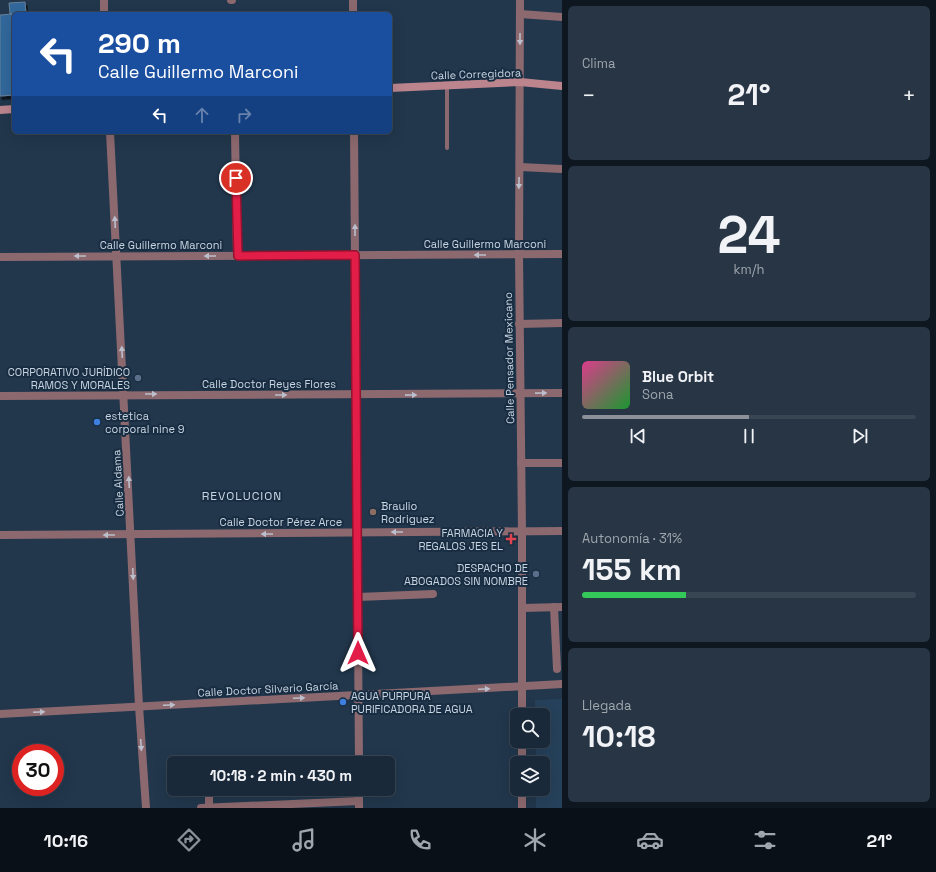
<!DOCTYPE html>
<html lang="es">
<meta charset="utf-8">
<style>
body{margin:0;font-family:"Space Grotesk",sans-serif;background:#273544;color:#f1f3f6;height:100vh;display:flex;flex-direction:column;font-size:15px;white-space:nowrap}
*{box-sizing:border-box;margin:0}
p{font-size:13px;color:#9fa6ae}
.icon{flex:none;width:22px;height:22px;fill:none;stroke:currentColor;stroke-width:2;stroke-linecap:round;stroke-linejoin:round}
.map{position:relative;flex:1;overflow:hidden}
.drawer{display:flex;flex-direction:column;gap:6px;padding:6px;background:#0e171f;width:374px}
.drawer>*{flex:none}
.guide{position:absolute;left:12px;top:12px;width:380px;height:122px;border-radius:6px;box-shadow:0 4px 16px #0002,0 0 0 1px #384553;background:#1a4fa0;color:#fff;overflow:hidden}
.fabs{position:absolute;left:510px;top:708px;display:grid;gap:8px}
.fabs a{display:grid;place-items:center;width:40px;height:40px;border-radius:6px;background:#1a2939;box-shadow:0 4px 16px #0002,0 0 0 1px #384553;font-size:20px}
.speed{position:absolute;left:12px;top:744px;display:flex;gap:8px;font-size:20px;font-weight:700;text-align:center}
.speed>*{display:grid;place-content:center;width:52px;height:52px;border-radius:50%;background:#1a2939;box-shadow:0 4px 16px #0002,0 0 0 1px #384553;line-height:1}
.speed .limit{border:6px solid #d22;background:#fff;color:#111}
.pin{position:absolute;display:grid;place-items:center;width:34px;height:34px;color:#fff;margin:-17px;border:2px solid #fff;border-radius:50%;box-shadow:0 1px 4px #0007}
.me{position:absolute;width:44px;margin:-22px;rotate:0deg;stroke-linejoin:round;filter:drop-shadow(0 0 3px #0008)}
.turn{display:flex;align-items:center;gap:14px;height:84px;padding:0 20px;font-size:18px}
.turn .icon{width:52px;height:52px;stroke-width:2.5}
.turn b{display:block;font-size:28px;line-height:34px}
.lanes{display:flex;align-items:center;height:38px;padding:0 20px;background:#0003;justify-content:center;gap:20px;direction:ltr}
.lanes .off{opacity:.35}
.big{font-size:30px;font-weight:800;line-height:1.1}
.drawer .card{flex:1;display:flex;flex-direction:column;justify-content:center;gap:6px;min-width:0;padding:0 14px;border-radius:6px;background:#273544}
.drawer .dial{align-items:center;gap:0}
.dial b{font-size:52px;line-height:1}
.song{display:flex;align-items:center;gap:12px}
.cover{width:48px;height:48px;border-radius:6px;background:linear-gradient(135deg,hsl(330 70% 55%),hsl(130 70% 35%))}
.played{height:4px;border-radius:2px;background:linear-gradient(90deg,#8c9099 50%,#384553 50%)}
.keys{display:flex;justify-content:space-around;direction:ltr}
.heat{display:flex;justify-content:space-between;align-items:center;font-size:22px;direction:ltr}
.charge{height:6px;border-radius:3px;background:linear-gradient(90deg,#34c759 31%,#384553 0)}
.trip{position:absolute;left:167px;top:756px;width:228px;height:40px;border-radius:6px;background:#1a2939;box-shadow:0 4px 16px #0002,0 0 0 1px #384553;font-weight:800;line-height:40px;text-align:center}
.dock{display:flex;height:64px;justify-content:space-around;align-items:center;background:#0a1017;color:#9fa6ae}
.dock .icon{width:28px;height:28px}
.dock .on{color:#8c9099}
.dock b{font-size:18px;color:#f1f3f6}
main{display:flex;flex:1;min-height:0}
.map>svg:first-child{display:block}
</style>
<main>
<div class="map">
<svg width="562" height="808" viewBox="0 0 562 808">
<defs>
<filter id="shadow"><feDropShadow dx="2" dy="3.5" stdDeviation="0" flood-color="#0009"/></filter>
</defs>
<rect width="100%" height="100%" fill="#22374c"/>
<polygon fill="#26415b" points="562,699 562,808 536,808 536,789 543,789 543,763 536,763 536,741 543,741 543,715 535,715 535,700"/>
<polygon fill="#31689c" stroke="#698199" filter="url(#shadow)" points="25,2 26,14 14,14 14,95 0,96 0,15 12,14 10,14 9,3"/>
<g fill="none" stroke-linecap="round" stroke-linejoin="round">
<polyline stroke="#8c696f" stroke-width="4" points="447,86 447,148"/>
<g stroke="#8c696f" stroke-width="8">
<polyline points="104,0 104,14"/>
<polyline points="231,0 232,0"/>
<polyline points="353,0 353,14"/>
<polyline points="520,0 519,255 522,532 522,715"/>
<polyline points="520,14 562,17"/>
<polyline points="110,132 139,706 146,808"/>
<polyline points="235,132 237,256"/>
<polyline points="354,132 359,763"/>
<polyline points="520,167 562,169"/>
<polyline points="0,257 562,254"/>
<polyline points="519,324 562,323"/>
<polyline points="0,396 562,393"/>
<polyline points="521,463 562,463"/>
<polyline points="0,535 562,531"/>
<polyline points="358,597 433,594"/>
<polyline points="554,607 557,669"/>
<polyline points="522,608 562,607"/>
<polyline points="0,714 562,684"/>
<polyline points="522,741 522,763"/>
<polyline points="209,789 209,808"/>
<polyline points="359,789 359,808"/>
<polyline points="522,789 522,808"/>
<polyline points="201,808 359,801"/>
</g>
<g stroke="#bc858e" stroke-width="8">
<polyline points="390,88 520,82 562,86"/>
<polyline points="0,110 14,109"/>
</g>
</g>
<defs><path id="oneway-solid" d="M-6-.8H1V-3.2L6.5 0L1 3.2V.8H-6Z"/></defs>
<g fill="#bbbfcb">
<use href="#oneway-solid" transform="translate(520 39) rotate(90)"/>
<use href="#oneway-solid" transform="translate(519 183) rotate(91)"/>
<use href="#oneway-solid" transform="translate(115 222) rotate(-93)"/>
<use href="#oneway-solid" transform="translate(355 230) rotate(-90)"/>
<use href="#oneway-solid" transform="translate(480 255) rotate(180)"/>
<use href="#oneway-solid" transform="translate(80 256) rotate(180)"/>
<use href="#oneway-solid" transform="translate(210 256) rotate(180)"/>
<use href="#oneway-solid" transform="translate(122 352) rotate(-93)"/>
<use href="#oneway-solid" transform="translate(541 393) rotate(-1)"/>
<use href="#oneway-solid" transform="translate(151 394)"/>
<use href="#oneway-solid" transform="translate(281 395)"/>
<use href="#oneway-solid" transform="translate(411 395) rotate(-1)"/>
<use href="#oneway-solid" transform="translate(129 482) rotate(-93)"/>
<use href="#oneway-solid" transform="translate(397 532) rotate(180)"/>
<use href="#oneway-solid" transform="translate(267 534) rotate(180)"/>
<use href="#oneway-solid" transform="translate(109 535) rotate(180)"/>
<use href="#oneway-solid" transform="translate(133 574) rotate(88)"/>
<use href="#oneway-solid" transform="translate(484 689) rotate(-3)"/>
<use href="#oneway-solid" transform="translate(299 698) rotate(-3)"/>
<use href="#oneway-solid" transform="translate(169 705) rotate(-3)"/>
<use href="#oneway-solid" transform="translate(39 712) rotate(-3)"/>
<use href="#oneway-solid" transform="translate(141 745) rotate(86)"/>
</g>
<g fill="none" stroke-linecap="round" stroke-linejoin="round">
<g stroke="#92132f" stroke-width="10">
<polyline id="route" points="236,178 238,256 355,255 358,653"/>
</g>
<use href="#route" stroke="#e11d48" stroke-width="7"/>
</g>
<g fill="#5c6f8a" stroke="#182d41" stroke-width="1.5">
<circle cx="138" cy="378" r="4"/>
<circle cx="536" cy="574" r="4"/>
</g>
<g fill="#3f7fe0" stroke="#182d41" stroke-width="1.5">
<circle cx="97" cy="422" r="4"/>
<circle cx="343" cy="702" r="4"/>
</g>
<circle fill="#8d6e63" stroke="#182d41" stroke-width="1.5" cx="373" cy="512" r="4"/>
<path fill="#e0444e" stroke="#182d41" stroke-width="1.5" d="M509 533h4v4h4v4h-4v4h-4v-4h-4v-4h4z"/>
<g text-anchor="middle" stroke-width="4" stroke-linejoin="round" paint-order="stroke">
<g font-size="11" fill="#c7d4e2" stroke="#182d41">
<text transform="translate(476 74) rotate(-2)" y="4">Calle Corregidora</text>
<text x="485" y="248">Calle Guillermo Marconi</text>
<text x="161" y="249">Calle Guillermo Marconi</text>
<text transform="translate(509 358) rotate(-91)" y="4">Calle Pensador Mexicano</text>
<text x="269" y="388">Calle Doctor Reyes Flores</text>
<text transform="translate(118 483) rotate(-93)" y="4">Calle Aldama</text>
<text x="281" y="526">Calle Doctor Pérez Arce</text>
<text transform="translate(268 689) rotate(-3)" y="4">Calle Doctor Silverio García</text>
</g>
<g font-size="11" fill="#c7d4e2" stroke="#182d41" text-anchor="end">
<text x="130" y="376">CORPORATIVO JURÍDICO<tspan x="130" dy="13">RAMOS Y MORALES</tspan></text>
<text x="105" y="420" text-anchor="start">estetica<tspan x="105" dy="13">corporal nine 9</tspan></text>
<text x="381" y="510" text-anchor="start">Braulio<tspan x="381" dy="13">Rodriguez</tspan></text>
<text x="503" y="537">FARMACIA Y<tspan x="503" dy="13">REGALOS JES EL</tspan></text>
<text x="528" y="572">DESPACHO DE<tspan x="528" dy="13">ABOGADOS SIN NOMBRE</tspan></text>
<text x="351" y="700" text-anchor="start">AGUA PURPURA<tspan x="351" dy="13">PURIFICADORA DE AGUA</tspan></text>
</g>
<g font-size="12" letter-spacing="1" fill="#c7d4e2" stroke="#182d41">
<text x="242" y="500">REVOLUCION</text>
</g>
</g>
</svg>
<div class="fabs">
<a><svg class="icon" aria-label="search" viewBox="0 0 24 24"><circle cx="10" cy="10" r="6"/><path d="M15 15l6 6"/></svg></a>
<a><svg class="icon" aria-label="layers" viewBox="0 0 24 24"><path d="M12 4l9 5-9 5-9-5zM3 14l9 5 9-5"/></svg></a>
</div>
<div class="speed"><div class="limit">30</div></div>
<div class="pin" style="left:236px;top:178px;background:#d93025"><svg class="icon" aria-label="arrive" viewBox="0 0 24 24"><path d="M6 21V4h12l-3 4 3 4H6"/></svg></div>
<svg class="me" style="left:358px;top:653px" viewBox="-20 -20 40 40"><path d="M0-17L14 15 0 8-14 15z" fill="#e11d48" stroke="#fff" stroke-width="4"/></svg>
<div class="trip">10:18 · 2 min · 430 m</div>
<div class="guide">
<div class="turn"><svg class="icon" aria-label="left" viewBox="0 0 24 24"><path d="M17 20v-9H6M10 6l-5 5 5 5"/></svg><div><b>290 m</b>Calle Guillermo Marconi</div></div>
<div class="lanes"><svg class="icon" aria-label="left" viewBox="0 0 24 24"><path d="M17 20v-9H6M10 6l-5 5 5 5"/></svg><svg class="icon off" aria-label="ahead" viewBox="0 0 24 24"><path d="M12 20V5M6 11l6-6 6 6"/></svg><svg class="icon off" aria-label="right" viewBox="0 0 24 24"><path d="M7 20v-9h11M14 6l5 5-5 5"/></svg></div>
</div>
</div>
<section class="drawer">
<div class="card"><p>Clima</p>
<div class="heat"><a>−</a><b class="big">21°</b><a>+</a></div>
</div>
<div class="card dial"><b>24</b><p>km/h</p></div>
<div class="card">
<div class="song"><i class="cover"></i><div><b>Blue Orbit</b><p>Sona</p></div></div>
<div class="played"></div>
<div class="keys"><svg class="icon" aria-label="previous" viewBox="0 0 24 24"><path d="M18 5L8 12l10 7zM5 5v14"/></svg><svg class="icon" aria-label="pause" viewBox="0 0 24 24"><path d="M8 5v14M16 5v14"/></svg><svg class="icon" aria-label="next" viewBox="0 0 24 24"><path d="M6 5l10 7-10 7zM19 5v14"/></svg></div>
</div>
<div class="card"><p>Autonomía · 31%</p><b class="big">155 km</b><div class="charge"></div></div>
<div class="card"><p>Llegada</p><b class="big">10:18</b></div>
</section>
</main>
<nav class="dock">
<b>10:16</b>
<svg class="icon on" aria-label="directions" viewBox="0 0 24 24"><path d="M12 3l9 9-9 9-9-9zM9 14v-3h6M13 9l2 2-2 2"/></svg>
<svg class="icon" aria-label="music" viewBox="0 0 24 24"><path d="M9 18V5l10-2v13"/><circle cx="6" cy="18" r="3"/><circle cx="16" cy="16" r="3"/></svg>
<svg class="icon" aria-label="phone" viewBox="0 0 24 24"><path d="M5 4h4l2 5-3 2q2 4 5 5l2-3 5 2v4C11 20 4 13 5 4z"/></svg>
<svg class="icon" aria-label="climate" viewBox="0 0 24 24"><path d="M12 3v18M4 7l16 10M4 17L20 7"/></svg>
<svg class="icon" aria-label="car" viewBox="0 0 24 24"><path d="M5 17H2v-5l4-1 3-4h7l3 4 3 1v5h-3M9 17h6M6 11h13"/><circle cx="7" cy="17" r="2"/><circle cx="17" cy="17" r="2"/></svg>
<svg class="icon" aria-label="filters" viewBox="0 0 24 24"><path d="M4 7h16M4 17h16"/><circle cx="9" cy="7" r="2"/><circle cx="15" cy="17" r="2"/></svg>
<b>21°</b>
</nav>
